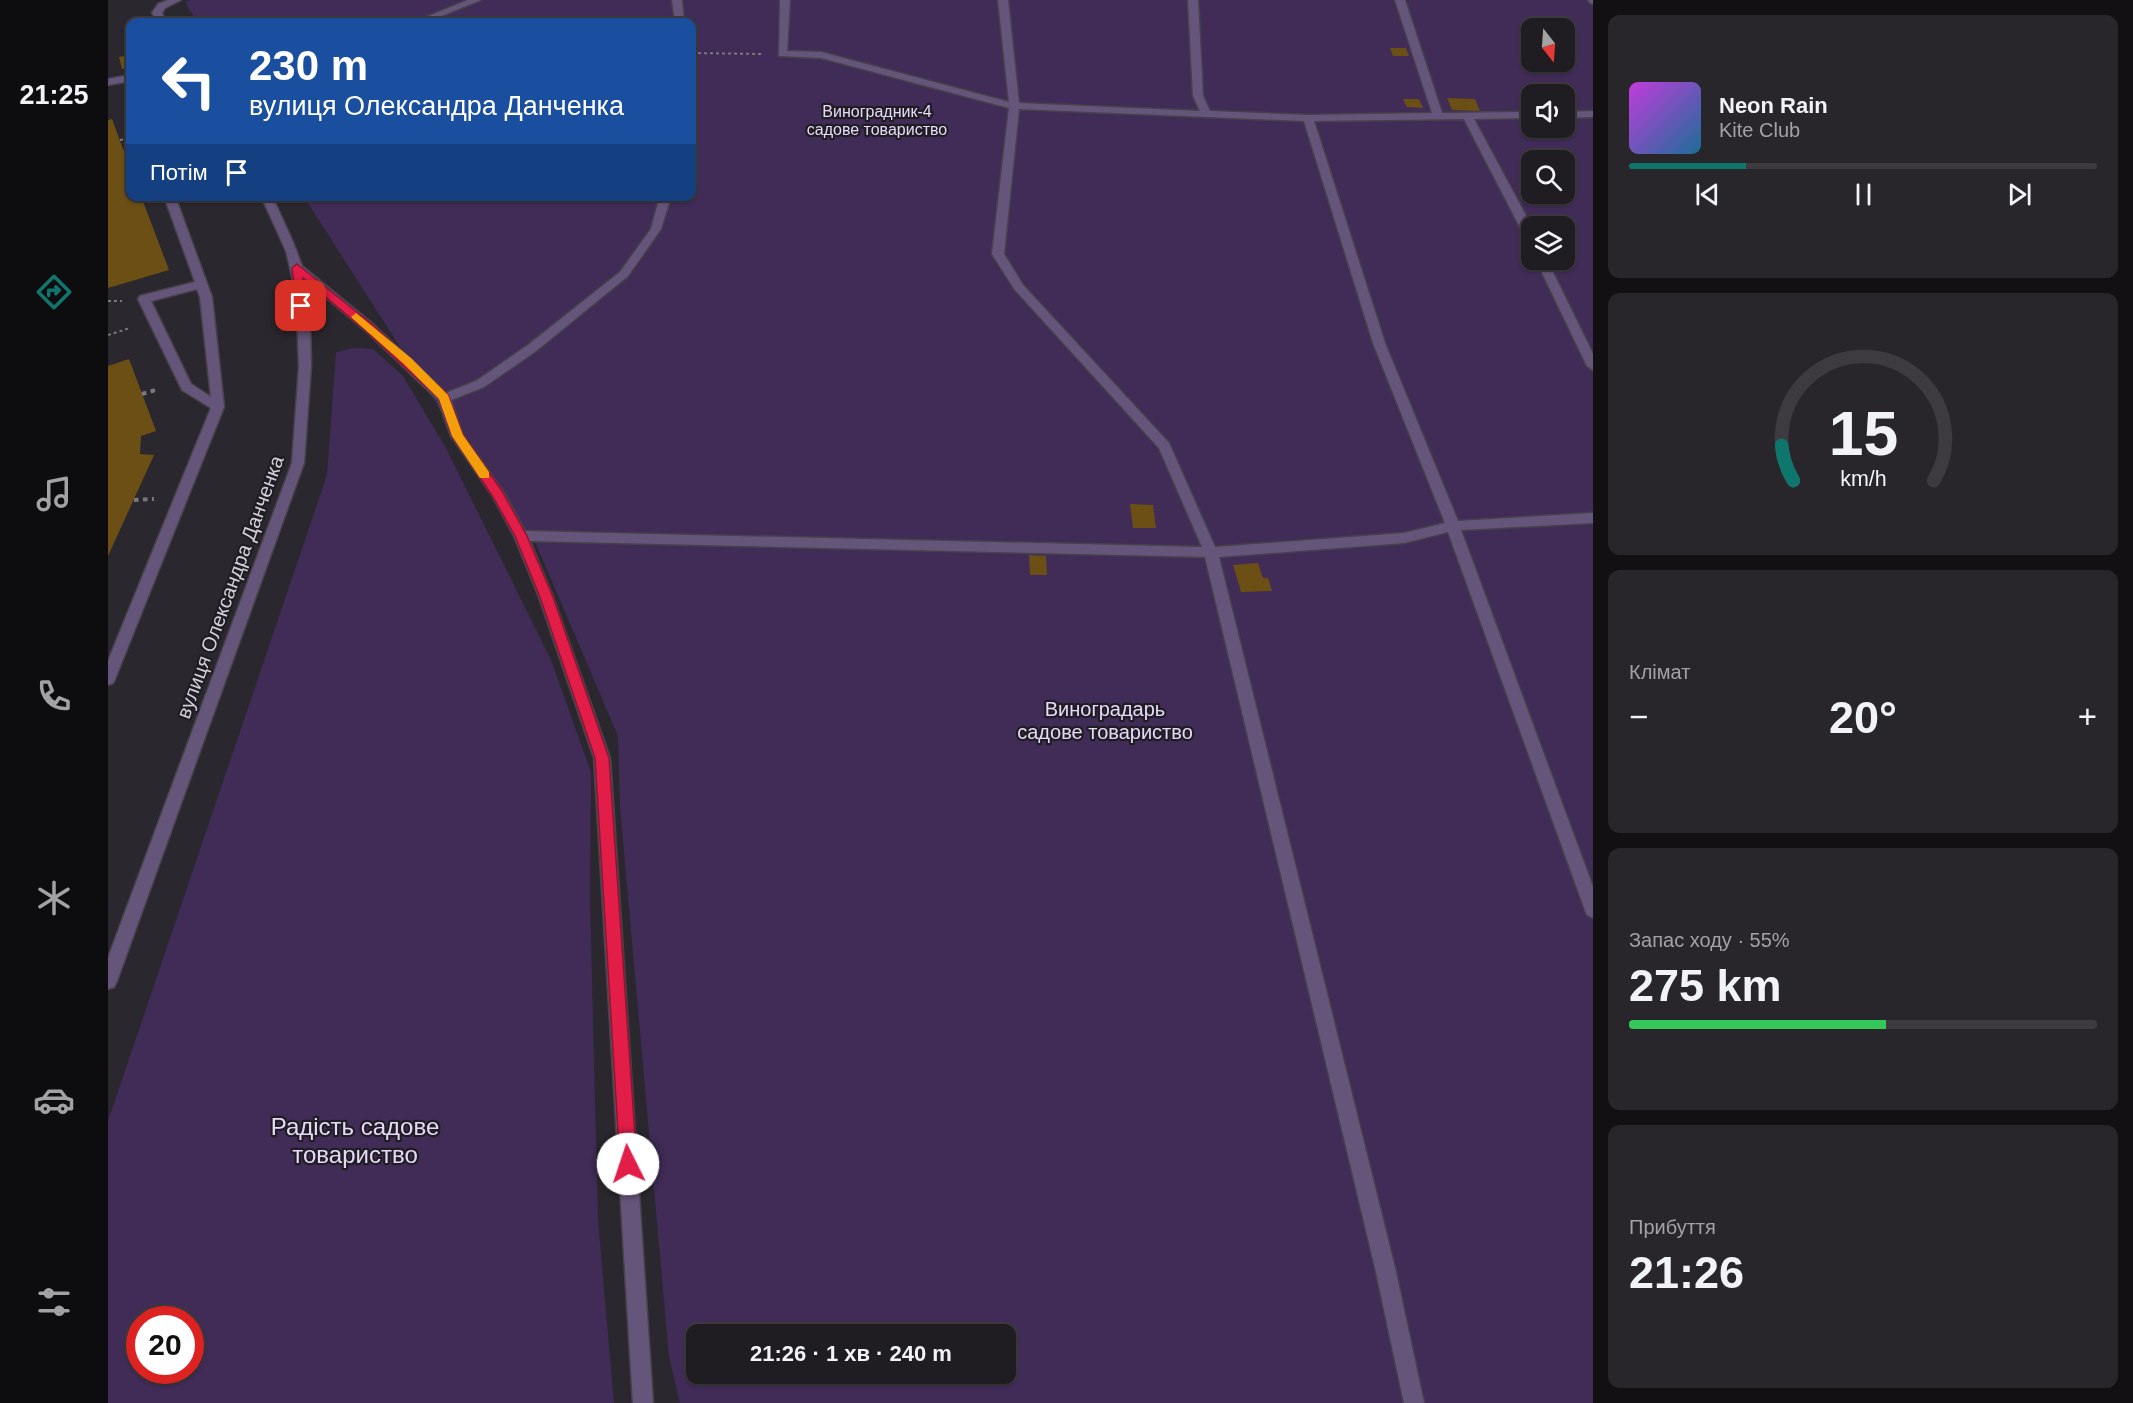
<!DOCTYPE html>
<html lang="uk">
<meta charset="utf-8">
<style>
body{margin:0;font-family:Arial,sans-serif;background:#28262a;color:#f1f3f6;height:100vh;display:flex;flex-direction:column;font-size:22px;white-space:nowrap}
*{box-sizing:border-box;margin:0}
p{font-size:20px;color:#a2a2a5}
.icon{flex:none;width:33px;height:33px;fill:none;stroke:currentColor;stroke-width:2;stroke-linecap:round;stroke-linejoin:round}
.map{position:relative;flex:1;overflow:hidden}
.drawer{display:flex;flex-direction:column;gap:15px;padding:15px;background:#121013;width:540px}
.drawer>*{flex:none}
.banner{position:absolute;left:18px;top:18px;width:570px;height:183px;border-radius:12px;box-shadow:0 2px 4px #0004,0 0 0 2px #3d3b40;background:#1a4fa0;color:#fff;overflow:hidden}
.needle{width:39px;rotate:163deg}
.fabs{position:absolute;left:1413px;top:18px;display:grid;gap:12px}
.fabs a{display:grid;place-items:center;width:54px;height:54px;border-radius:12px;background:#201d22;box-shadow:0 2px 4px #0004,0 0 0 2px #3d3b40;font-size:30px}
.speed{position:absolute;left:18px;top:1306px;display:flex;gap:12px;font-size:30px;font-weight:700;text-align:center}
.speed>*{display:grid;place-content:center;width:78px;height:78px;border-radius:50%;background:#201d22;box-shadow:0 2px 4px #0004,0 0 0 2px #3d3b40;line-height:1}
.speed .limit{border:9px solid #d22;background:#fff;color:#111}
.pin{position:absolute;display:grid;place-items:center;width:51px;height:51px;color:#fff;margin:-26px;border-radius:12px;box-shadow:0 3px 9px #0006}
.me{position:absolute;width:66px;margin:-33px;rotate:356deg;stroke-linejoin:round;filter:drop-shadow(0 0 4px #0008)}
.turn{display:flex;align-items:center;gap:21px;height:126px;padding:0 24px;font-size:27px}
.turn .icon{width:78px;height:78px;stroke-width:2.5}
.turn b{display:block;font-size:42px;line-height:51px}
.then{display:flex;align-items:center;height:57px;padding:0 24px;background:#0003;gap:12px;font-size:22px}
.big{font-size:45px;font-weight:700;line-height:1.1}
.drawer .widget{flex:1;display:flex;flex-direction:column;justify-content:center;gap:9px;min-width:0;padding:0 21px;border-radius:12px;background:#28262a}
.drawer .dial{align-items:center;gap:0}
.dial svg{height:156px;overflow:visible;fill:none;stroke:#3d3b40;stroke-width:7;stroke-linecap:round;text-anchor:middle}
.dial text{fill:#f1f3f6;stroke:none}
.song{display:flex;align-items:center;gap:18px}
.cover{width:72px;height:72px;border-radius:9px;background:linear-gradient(135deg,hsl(290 70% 55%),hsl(200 70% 35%))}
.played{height:6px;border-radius:3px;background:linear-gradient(90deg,#0f766e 25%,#3d3b40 25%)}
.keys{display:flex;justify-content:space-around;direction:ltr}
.heat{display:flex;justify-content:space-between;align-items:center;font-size:33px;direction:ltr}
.charge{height:9px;border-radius:4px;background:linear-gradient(90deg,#34c759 55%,#3d3b40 0)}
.trip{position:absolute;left:578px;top:1324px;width:330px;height:60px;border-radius:12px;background:#201d22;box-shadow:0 2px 4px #0004,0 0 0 2px #3d3b40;font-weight:700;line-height:60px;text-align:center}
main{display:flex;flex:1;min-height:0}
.tabs{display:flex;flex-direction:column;width:108px;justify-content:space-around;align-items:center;background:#0d0c0e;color:#a2a2a5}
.tabs .icon{width:42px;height:42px}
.tabs .selected{color:#0f766e}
.tabs b{font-size:27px;color:#f1f3f6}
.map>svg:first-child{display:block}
</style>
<main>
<nav class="tabs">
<b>21:25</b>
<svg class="icon selected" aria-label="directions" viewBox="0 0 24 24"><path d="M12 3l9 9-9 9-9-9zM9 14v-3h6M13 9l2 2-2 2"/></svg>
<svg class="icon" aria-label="music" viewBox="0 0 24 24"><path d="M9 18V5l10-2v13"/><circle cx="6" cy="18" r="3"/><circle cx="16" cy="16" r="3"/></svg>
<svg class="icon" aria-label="phone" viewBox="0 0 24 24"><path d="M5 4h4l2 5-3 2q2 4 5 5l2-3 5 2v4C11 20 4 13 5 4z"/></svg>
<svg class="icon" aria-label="climate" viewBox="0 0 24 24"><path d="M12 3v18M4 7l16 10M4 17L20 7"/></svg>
<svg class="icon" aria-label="car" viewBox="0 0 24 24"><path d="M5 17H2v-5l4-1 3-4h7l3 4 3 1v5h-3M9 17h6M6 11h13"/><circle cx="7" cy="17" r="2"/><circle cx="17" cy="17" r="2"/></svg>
<svg class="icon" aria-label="filters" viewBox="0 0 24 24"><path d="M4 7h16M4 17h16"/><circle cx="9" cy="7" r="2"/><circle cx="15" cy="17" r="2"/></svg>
</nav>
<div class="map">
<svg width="1485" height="1403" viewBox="0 0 1485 1403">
<rect width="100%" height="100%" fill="#2a272e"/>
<g fill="#402c57" fill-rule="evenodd">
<path d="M82 0H1485V1403H572L561 1357 512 807 510 736 427 542 349 436 196 197 584 196V22H89L77 2ZM1424 28H1456V62H1424ZM1424 94H1456V128H1424ZM1424 160H1456V194H1424ZM1424 226H1456V260H1424ZM588 1335H897V1374H588Z"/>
<path d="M245 348 265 349 295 376 338 448 443 660 483 772 482 898 490 1220 506 1403H0V1121L219 475 228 352ZM32 1320H82V1371H32Z"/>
</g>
<g fill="#6b4f15">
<polygon points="1282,48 1298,48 1301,56 1285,56"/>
<polygon points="22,55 22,67 14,69 11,57"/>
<polygon points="1339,98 1367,99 1372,111 1344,110"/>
<polygon points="1295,99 1311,99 1315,108 1299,107"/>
<polygon points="4,119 22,168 22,196 33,196 61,270 0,288 0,120"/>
<polygon points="21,359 48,431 33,436 32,454 46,455 0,556 0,366"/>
<polygon points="1022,504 1045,505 1048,528 1025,528"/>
<polygon points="921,555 938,556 939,575 922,575"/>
<polygon points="1150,563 1155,578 1160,578 1164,591 1133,592 1125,565"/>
</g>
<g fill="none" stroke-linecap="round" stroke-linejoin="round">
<g stroke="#454249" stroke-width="3">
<g id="minor">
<polygon points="60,0 73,0 57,8 54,13 58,22 50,22 44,13 50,4"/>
<polygon points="360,0 373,0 318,22 306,22"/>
<polygon points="564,0 574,0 576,22 567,22"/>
<path d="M672 0H682L679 51 713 52 901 102 890 0H900L911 103 1092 111 1085 96 1080 0H1090L1095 96 1102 111 1200 115 1324 113 1287 0H1297L1334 113 1424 112V118L1366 119 1424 227V242L1418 239 1356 119 1206 121 1277 343 1350 521 1485 513V523L1353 530 1485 887V918L1479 915 1477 910 1340 532 1296 543 1111 557 1288 1272 1316 1403H1296L1268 1272 1097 557 422 541 445 597 502 758 545 1403H525L486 758 431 597 406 536 385 497 343 436 330 400 258 331 197 280 202 317 203 366 196 463 9 981 6 987 0 989V958L184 463 191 366 188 293 178 251 153 196H164L185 242 194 266 266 325 338 393 368 381 420 345 512 272 543 229 552 196H563L553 229 520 276 428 351 376 387 343 400 355 435 395 491 417 531 1094 547 1051 448 907 290 884 254 901 108 713 58 671 56ZM911 109 1196 121 1265 343 1337 523 1296 533 1107 547 1061 443 915 285 896 254Z"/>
<polygon points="1480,0 1485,0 1485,4 1482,3"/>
<polygon points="22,75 22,81 0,85 0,79"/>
<polygon points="1485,111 1485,117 1456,118 1456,112"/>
<path d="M56 196H67L104 297 116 407 7 679 5 683 0 685V661L103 408 74 390 30 299 32 296 87 282ZM89 289 92 297 103 397 83 384 43 301Z"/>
<polygon points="1428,260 1439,260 1485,354 1485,370 1479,366"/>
</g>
</g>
<g stroke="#7a787e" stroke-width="2" stroke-dasharray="3 3" stroke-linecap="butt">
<polyline points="584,53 653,54"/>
<polyline points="12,140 22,138"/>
<polyline points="0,301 14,301"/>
<polyline points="0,335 22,328"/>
</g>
<g stroke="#7a787e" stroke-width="4" stroke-dasharray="4.5 4.5" stroke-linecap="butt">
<polyline points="34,394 51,389"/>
<polyline points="26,500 46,499"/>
</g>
<use href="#minor" fill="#66557b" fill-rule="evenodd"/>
</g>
<polygon fill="#e11d48" stroke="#92132f" stroke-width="1.5" points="189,264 266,326 340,395 355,435 394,491 419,536 445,597 501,758 529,1164 526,1170 520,1173 514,1170 512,1164 487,758 432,597 407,536 385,497 344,436 331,399 258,331 195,278 198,306 197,309 189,309 184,268"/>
<polygon fill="#f59e0b" points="248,313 303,358 340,395 355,435 381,472 381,478 372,478 344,436 331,399 295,363 245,319 243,317"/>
<g text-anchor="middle" stroke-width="4.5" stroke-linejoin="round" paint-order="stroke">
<g font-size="16" fill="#e6d9f8" stroke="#201d24">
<text x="769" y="117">Виноградник-4<tspan x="769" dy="18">садове товариство</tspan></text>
</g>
<g font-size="20" fill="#d3d1d6" stroke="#201d24">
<text transform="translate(122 587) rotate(-70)" y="7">вулиця Олександра Данченка</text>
</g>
<g font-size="20" fill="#e6d9f8" stroke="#201d24">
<text x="997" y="716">Виноградарь<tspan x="997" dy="23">садове товариство</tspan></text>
</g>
<g font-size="24" fill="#e6d9f8" stroke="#201d24">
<text x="247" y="1135">Радість садове<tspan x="247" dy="28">товариство</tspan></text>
</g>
</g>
</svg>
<div class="fabs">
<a><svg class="needle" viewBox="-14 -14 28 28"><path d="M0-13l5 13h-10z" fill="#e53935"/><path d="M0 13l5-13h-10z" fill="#a2a2a5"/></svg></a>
<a><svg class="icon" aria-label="sound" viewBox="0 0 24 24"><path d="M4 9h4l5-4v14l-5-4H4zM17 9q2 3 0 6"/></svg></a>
<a><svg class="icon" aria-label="search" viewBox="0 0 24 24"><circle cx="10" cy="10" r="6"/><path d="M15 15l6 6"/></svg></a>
<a><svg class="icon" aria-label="layers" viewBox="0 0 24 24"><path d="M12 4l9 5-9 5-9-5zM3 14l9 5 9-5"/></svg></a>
</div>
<div class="speed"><div class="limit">20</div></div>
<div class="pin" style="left:193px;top:306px;background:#d93025"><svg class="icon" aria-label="arrive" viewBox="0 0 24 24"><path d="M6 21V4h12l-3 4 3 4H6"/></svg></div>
<svg class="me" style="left:520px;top:1164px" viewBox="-20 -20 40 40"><circle r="19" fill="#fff"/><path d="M0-13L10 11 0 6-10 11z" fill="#e11d48"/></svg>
<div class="trip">21:26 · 1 хв · 240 m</div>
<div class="banner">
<div class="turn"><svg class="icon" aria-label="left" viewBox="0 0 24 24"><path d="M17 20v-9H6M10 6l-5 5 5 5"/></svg><div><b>230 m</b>вулиця Олександра Данченка</div></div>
<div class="then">Потім<svg class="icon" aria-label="arrive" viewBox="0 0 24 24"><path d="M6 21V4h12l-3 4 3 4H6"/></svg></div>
</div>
</div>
<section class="drawer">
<div class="widget">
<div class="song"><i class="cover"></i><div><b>Neon Rain</b><p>Kite Club</p></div></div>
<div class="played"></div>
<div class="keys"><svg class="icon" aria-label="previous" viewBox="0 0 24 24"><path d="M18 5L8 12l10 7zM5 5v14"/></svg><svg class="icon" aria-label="pause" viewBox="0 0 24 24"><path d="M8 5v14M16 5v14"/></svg><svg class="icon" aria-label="next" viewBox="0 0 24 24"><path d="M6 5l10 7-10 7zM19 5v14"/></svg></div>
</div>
<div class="widget dial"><svg viewBox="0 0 100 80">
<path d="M14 69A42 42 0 1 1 86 69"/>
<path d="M14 69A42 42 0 0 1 8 51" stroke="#0f766e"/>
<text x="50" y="56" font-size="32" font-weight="700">15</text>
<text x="50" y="72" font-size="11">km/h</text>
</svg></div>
<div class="widget"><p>Клімат</p>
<div class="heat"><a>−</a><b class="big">20°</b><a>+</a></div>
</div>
<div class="widget"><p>Запас ходу · 55%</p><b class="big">275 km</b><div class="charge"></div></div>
<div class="widget"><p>Прибуття</p><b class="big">21:26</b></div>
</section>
</main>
